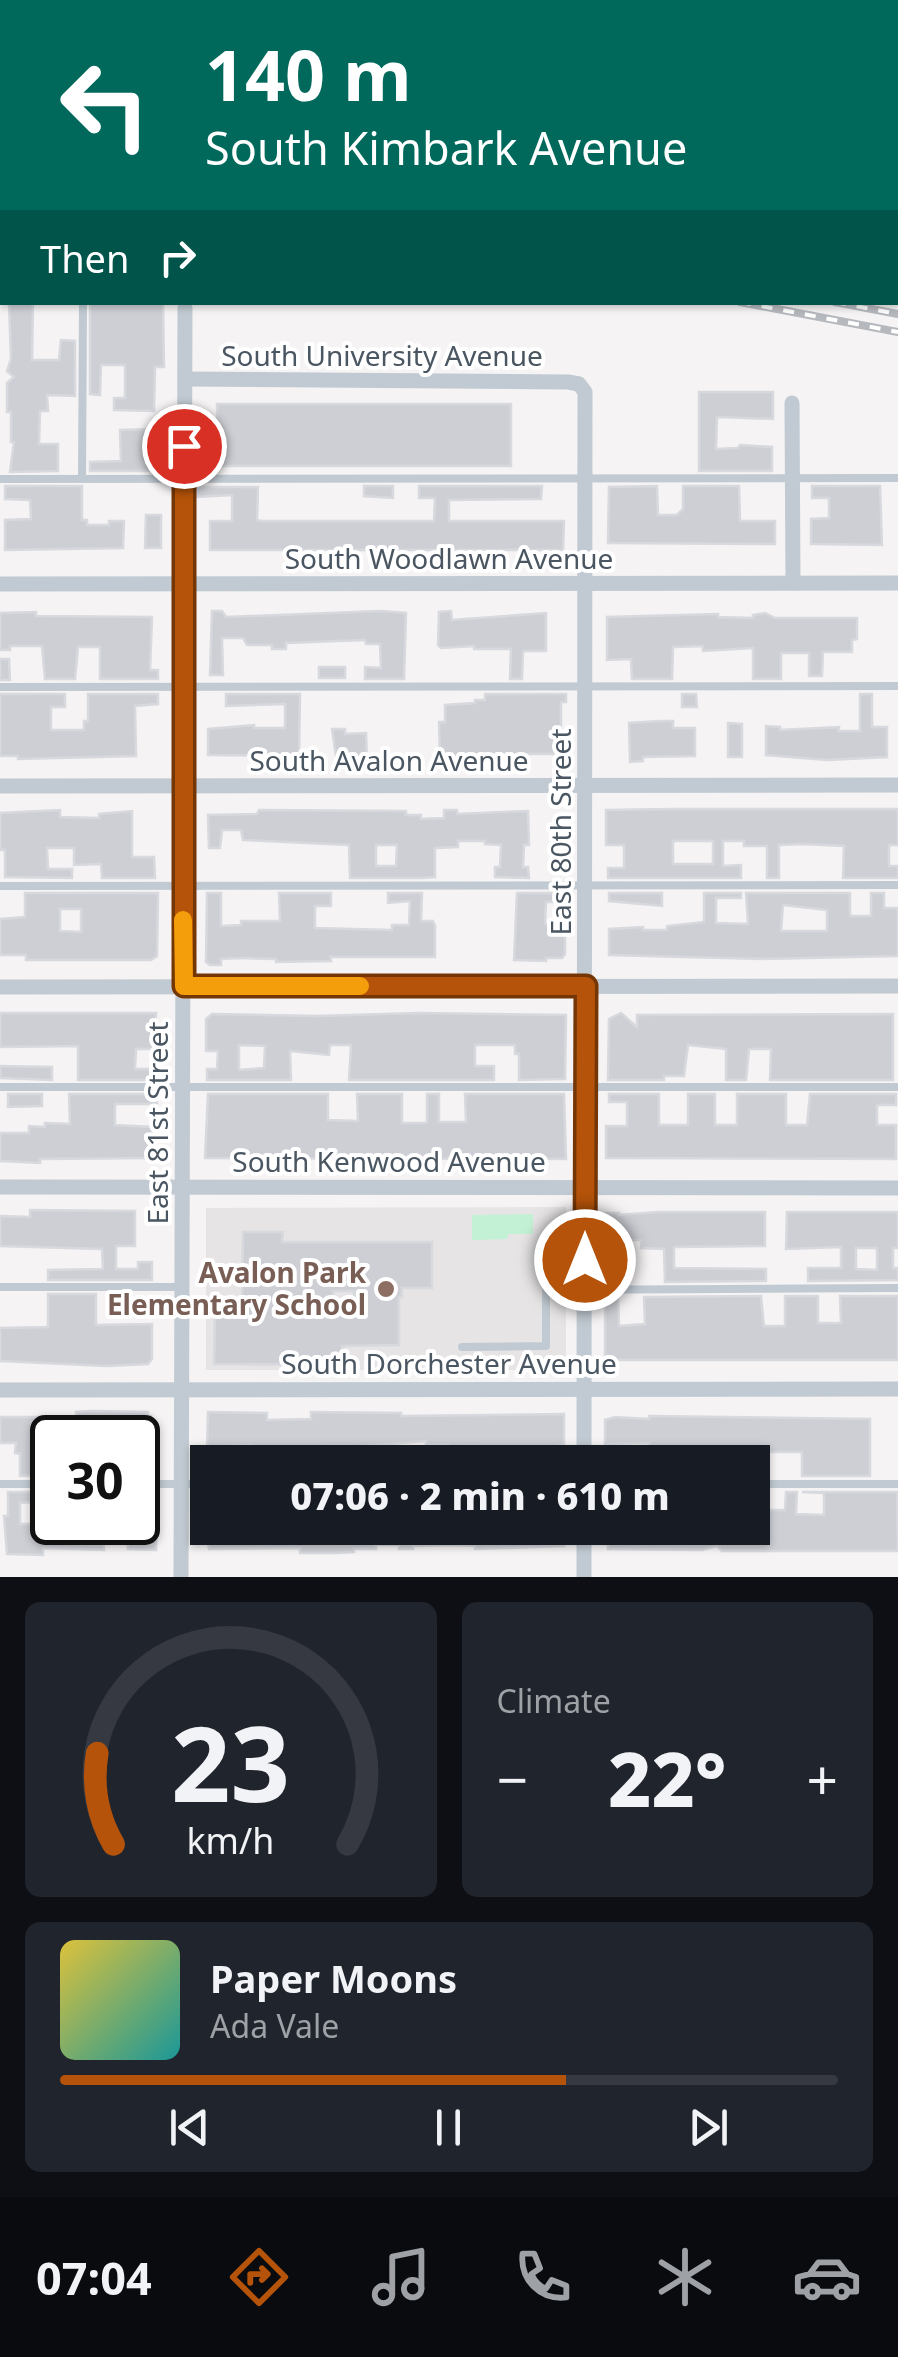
<!DOCTYPE html>
<meta charset="utf-8">
<style>
body{margin:0;font-family:"Noto Sans",sans-serif;background:#20242c;color:#f1f3f6;height:100vh;display:flex;flex-direction:column;font-size:38px;white-space:nowrap}
*{box-sizing:border-box;margin:0}
p{font-size:32px;color:#9ea1a6}
.icon{flex:none;width:55px;height:55px;fill:none;stroke:currentColor;stroke-width:2;stroke-linecap:round;stroke-linejoin:round}
.map{position:relative;height:1577px;overflow:hidden}
.side{display:flex;flex-direction:column;gap:25px;padding:25px;background:#0d0f14;flex:1}
.side>*{flex:none}
.hud{position:absolute;left:0px;top:0px;width:900px;height:305px;box-shadow:0 2px 8px #0004;background:#00695c;color:#fff;overflow:hidden}
.speed{position:absolute;left:30px;top:1415px;display:flex;gap:20px;font-size:50px;font-weight:700;text-align:center}
.speed>*{display:grid;place-content:center;width:130px;height:130px;border-radius:50%;background:#171b24;box-shadow:0 2px 8px #0004;line-height:1}
.speed .limit{border:5px solid #111;border-radius:15px;background:#fff;color:#111}
.pin{position:absolute;display:grid;place-items:center;width:85px;height:85px;color:#fff;margin:-42px;border:5px solid #fff;border-radius:50%;box-shadow:0 2px 10px #0007}
.me{position:absolute;width:110px;margin:-55px;rotate:0deg;stroke-linejoin:round;filter:drop-shadow(0 0 8px #0008)}
.turn{display:flex;align-items:center;gap:35px;height:210px;padding:0 40px;font-size:45px}
.turn .icon{width:130px;height:130px;stroke-width:2.5}
.turn b{display:block;font-size:70px;line-height:85px}
.then{display:flex;align-items:center;height:95px;padding:0 40px;background:#0003;gap:20px;font-size:38px}
.big{font-size:75px;font-weight:800;line-height:1.1}
.side .card{flex:1;display:flex;flex-direction:column;justify-content:center;gap:15px;min-width:0;padding:0 35px;border-radius:15px;background:#20242c}
.side .dial{align-items:center;gap:0}
.dial svg{height:260px;overflow:visible;fill:none;stroke:#363941;stroke-width:7;stroke-linecap:round;text-anchor:middle}
.dial text{fill:#f1f3f6;stroke:none}
.song{display:flex;align-items:center;gap:30px}
.cover{width:120px;height:120px;border-radius:15px;background:linear-gradient(135deg,hsl(50 70% 55%),hsl(180 70% 35%))}
.played{height:10px;border-radius:5px;background:linear-gradient(90deg,#b45309 65%,#363941 65%)}
.keys{display:flex;justify-content:space-around;direction:ltr}
.heat{display:flex;justify-content:space-between;align-items:center;font-size:55px;direction:ltr}
.side .tiles{flex:1;display:grid;gap:25px;grid-template-columns:1fr 1fr}
.card:last-child{grid-column:span 2}
.trip{position:absolute;left:190px;top:1445px;width:580px;height:100px;border-radius:0px;background:#171b24;box-shadow:0 2px 8px #0004;font-weight:800;line-height:100px;text-align:center}
.tab-bar{display:flex;height:160px;justify-content:space-around;align-items:center;background:#090b0e;color:#9ea1a6}
.tab-bar .icon{width:70px;height:70px}
.tab-bar .active{color:#b45309}
.tab-bar b{font-size:45px;color:#f1f3f6}
.map>svg:first-child{display:block}
</style>
<div class="map">
<svg width="898" height="1577" viewBox="0 0 898 1577">
<rect width="100%" height="100%" fill="#f5f3f3"/>
<polygon fill="#e6e4e5" points="566,1207 566,1370 206,1370 206,1208"/>
<polygon fill="#c3f1d5" points="533,1214 533,1234 508,1234 507,1239 472,1240 472,1215"/>
<g fill="#cdcfd5" stroke="#d7d9de" stroke-width="2.5" fill-rule="evenodd">
<polygon points="90,302 163,302 164,367 155,367 154,411 114,410 114,398 125,398 125,365 101,365 100,395 90,394"/>
<polygon points="9,303 33,303 32,360 59,360 61,340 75,341 75,396 47,395 48,411 40,411 39,444 58,444 58,471 10,472 14,442 11,442 11,412 7,412 7,383 14,377 7,371 11,359"/>
<polygon points="699,392 773,392 773,419 717,417 716,449 738,448 740,445 772,447 772,471 699,471"/>
<rect x="217" y="404" width="294" height="62"/>
<polygon points="154,429 154,444 159,444 159,456 152,457 152,471 90,471 90,462 121,461 120,430"/>
<polygon points="5,486 82,486 82,520 87,520 87,525 109,525 109,521 124,521 123,548 5,550 5,520 31,519 30,500 5,499"/>
<polygon points="364,486 393,486 393,498 364,496"/>
<polygon points="419,486 542,486 541,499 449,500 449,521 564,521 563,550 210,550 210,521 232,521 232,495 196,497 196,487 258,487 257,520 262,521 434,521 435,498 419,498"/>
<polygon points="657,486 658,515 677,515 683,509 683,486 739,486 740,521 775,521 775,544 608,543 609,487"/>
<polygon points="812,486 880,486 882,545 811,544 811,519 829,518 829,498 812,498"/>
<polygon points="146,515 161,515 161,548 145,548"/>
<polygon points="212,611 222,611 226,617 380,611 406,613 404,679 365,679 365,667 381,668 380,644 366,644 365,640 286,643 286,649 272,649 272,645 247,645 243,638 222,638 223,675 210,675"/>
<polygon points="451,611 452,620 546,613 546,651 523,651 522,679 510,679 511,649 474,649 474,646 441,648 438,645 439,612"/>
<polygon points="36,612 36,616 152,617 150,670 158,670 158,679 100,679 100,647 78,647 75,679 45,679 42,646 10,646 10,650 0,650 0,613"/>
<polygon points="765,613 775,618 857,618 857,639 852,640 852,652 823,652 822,676 809,676 809,653 781,653 781,679 753,679 753,648 703,651 703,646 673,647 672,679 632,679 631,659 607,660 607,617 718,614 718,617 753,618 753,615"/>
<polygon points="0,659 9,659 10,680 0,680"/>
<rect x="319" y="667" width="26" height="11"/>
<polygon points="0,694 65,694 65,707 51,707 51,730 84,730 84,721 88,721 88,694 158,694 158,704 135,706 136,756 18,759 18,756 0,756"/>
<polygon points="226,694 300,694 299,756 208,755 208,729 254,725 254,728 285,728 285,704 226,706"/>
<polygon points="485,694 566,694 566,702 561,702 561,754 483,754 440,759 439,722 445,722 445,705 475,703 475,700 485,700"/>
<polygon points="682,694 696,694 697,707 682,707"/>
<polygon points="860,694 872,694 872,727 887,727 887,757 827,760 766,755 766,726 780,727 780,730 839,727 839,731 860,731"/>
<polygon points="660,721 673,721 673,728 695,728 695,756 643,757 643,761 630,762 629,723"/>
<polygon points="728,723 742,724 742,757 728,757"/>
<polygon points="332,729 345,729 345,734 366,733 367,760 336,757"/>
<path d="M673 809H898V845H889V866H898V878H843L844 846 803 844 779 845V878H767V846H744V841H723V866L741 865V878H608V868H624V845H606V810ZM673 841H713V864H673Z"/>
<polygon points="60,810 60,817 99,818 99,814 132,811 132,857 154,857 155,878 102,878 101,864 74,865 74,848 47,848 48,869 72,869 72,878 5,877 5,850 0,850 0,813"/>
<path d="M259 810 406 811V815H421V819L444 818V810H457V814L528 811 529 845H524L523 867H528L529 878 495 877V867H500L501 845 485 844V841H458V847L435 848V877L422 878H350L349 845 243 840 241 830H222L220 848H209L208 815 257 814ZM376 845H397L396 866H376Z"/>
<path d="M25 893H158L157 956 151 960H26V955H0V919L25 917ZM60 909H81V932L60 931Z"/>
<polygon points="207,893 221,893 221,926 241,925 241,921 280,921 279,893 331,893 331,906 315,906 315,928 392,930 392,925 409,925 410,901 388,903 388,893 422,893 421,921 433,921 435,926 435,957 330,957 331,961 276,962 276,959 240,958 221,959 221,965 210,965 206,962"/>
<polygon points="517,893 573,893 573,902 546,902 545,924 565,925 565,954 562,958 546,958 546,961 514,960"/>
<polygon points="609,893 662,893 662,906 609,901"/>
<path d="M704 893H741V898H716V923L748 924 746 893H850V916H871V893H884V908H898V956L763 959 609 955V929L643 927V930H667V926L704 922ZM783 905 827 910V931H781Z"/>
<polygon points="0,1013 156,1013 155,1049 136,1049 135,1069 157,1069 157,1080 78,1080 78,1046 0,1047"/>
<path d="M418 1013 566 1015 565 1079 519 1080V1054H515V1045H475V1066H494V1080H349L351 1045H330L329 1055 290 1051 291 1080H207V1069H217L218 1051H206V1019L212 1014 318 1016ZM239 1045 265 1046 264 1068 239 1070Z"/>
<polygon points="621,1013 637,1027 637,1015 893,1014 893,1080 770,1080 771,1049 749,1049 746,1080 726,1080 726,1049 688,1045 684,1076 664,1076 664,1080 608,1080 609,1019"/>
<polygon points="0,1066 52,1067 52,1080 0,1078"/>
<polygon points="8,1094 42,1094 42,1106 8,1107"/>
<polygon points="69,1094 156,1094 157,1104 115,1104 115,1125 152,1127 151,1158 40,1159 40,1163 0,1161 0,1133 29,1133 29,1126 45,1127 45,1123 70,1124"/>
<polygon points="208,1094 328,1094 328,1120 358,1121 357,1094 402,1094 402,1123 424,1123 427,1122 427,1094 439,1094 439,1122 466,1122 465,1094 564,1094 566,1159 205,1158"/>
<polygon points="609,1094 659,1094 659,1125 688,1125 688,1094 715,1094 715,1125 737,1125 737,1094 786,1094 786,1125 807,1125 810,1094 896,1094 896,1105 877,1105 877,1125 896,1125 896,1159 606,1158 606,1126 627,1126 627,1102 609,1102"/>
<polygon points="30,1210 135,1211 135,1246 116,1246 116,1269 138,1269 138,1262 152,1262 152,1280 48,1280 48,1270 103,1269 102,1249 0,1246 0,1216 30,1217"/>
<polygon points="658,1212 765,1212 765,1246 674,1247 674,1268 766,1269 766,1281 665,1282 664,1249 641,1248 641,1240 619,1240 619,1249 605,1249 605,1213 619,1213 619,1215"/>
<path d="M787 1212H898V1248H893V1268H898V1280L808 1281V1268H841V1247L786 1249ZM856 1248H877V1270L856 1269Z"/>
<path d="M243 1232H283L282 1242H432V1288H402V1297H399V1345L342 1346V1365L214 1364 215 1315H242ZM333 1291H354V1316H332Z"/>
<polygon points="48,1294 96,1294 96,1325 152,1324 152,1359 148,1364 107,1366 0,1361 0,1328 48,1327"/>
<polygon points="761,1296 764,1326 785,1326 785,1296 818,1296 818,1323 841,1323 840,1296 898,1296 898,1360 605,1360 605,1297 618,1297 619,1326 645,1324 644,1297"/>
<polygon points="93,1411 148,1412 148,1417 151,1416 150,1452 138,1453 138,1438 50,1438 50,1450 45,1450 45,1475 20,1476 20,1454 15,1453 16,1443 0,1443 0,1417 76,1417 76,1412"/>
<polygon points="208,1412 267,1413 267,1420 311,1419 311,1412 401,1413 401,1416 564,1414 564,1445 560,1445 559,1450 526,1449 527,1462 515,1462 515,1450 512,1447 477,1446 461,1446 461,1462 448,1462 449,1445 426,1445 426,1441 364,1446 364,1450 349,1450 349,1446 325,1446 325,1450 252,1448 252,1445 207,1447"/>
<polygon points="649,1416 870,1419 870,1476 802,1476 802,1452 763,1452 763,1475 752,1476 750,1452 721,1453 721,1462 688,1462 688,1456 671,1457 669,1449 649,1449 649,1443 605,1444 605,1420 615,1417 649,1419"/>
<polygon points="8,1492 32,1492 33,1502 20,1503 20,1524 43,1524 43,1529 66,1530 66,1524 103,1522 104,1550 43,1548 43,1555 7,1554 4,1516 8,1516"/>
<polygon points="138,1492 158,1492 156,1550 128,1549 127,1522 138,1522"/>
<polygon points="752,1492 763,1492 763,1510 785,1510 786,1492 797,1492 796,1514 824,1515 824,1493 802,1492 897,1492 898,1551 722,1551 717,1546 702,1550 608,1549 608,1528 752,1528"/>
<polygon points="205,1528 564,1528 564,1546 475,1549 475,1546 453,1545 413,1546 413,1549 399,1549 399,1545 376,1545 376,1549 354,1549 354,1552 335,1553 300,1553 300,1548 209,1549"/>
</g>
<g fill="none" stroke-linecap="round" stroke-linejoin="round">
<g stroke="#c1cad2" stroke-width="8">
<polyline points="0,271 2,271"/>
<polyline points="0,479 898,478"/>
<polyline points="82,479 83,302"/>
<polyline points="0,687 898,686"/>
<polyline points="0,886 898,885"/>
<polyline points="0,1087 898,1087"/>
<polyline points="0,1287 180,1287"/>
<polyline points="462,1347 546,1346 546,1290 898,1288"/>
<polyline points="0,1484 52,1484"/>
<polyline points="138,1484 208,1484"/>
<polyline points="752,1484 898,1484"/>
</g>
<g stroke="#c1cad2" stroke-width="15">
<polyline points="588,0 588,2"/>
<polyline points="184,2 184,0"/>
<polyline points="185,379 568,382 579,384 585,392 584,1462"/>
<polyline points="792,403 793,583"/>
<polyline points="0,584 898,583"/>
<polyline points="0,786 898,785"/>
<polyline points="0,987 898,986"/>
<polyline points="0,1187 898,1188"/>
<polyline points="0,1390 898,1389"/>
<polyline points="181,1577 185,308"/>
<polyline points="584,1577 584,1528"/>
</g>
<g stroke="#b5b8bd" stroke-width="8">
<g id="rail">
<polyline points="0,110 2,110"/>
<polyline points="0,137 2,137"/>
<polyline points="0,153 2,154"/>
<polyline points="0,180 2,180"/>
<polyline points="740,302 898,332"/>
<polyline points="835,302 898,314"/>
</g>
</g>
<use href="#rail" stroke="#fff" stroke-width="4" stroke-dasharray="11" stroke-linecap="butt"/>
</g>
<g fill="none" stroke-linecap="round" stroke-linejoin="round">
<g stroke="#753606" stroke-width="25">
<polyline id="route" points="184,446 184,986 586,986 585,1260"/>
</g>
<use href="#route" stroke="#b45309" stroke-width="18"/>
<polyline stroke="#f59e0b" stroke-width="18" points="183,920 184,986 360,986"/>
</g>
<circle fill="#8d6e63" stroke="#fff" stroke-width="4" cx="386" cy="1289" r="10"/>
<g text-anchor="middle" stroke-width="8" stroke-linejoin="round" paint-order="stroke">
<g font-size="28" fill="#4a5661" stroke="#fff">
<text x="382" y="366">South University Avenue</text>
<text x="449" y="569">South Woodlawn Avenue</text>
<text x="389" y="771">South Avalon Avenue</text>
<text transform="translate(561 832) rotate(-90)" y="10">East 80th Street</text>
<text transform="translate(158 1123) rotate(-90)" y="10">East 81st Street</text>
<text x="389" y="1172">South Kenwood Avenue</text>
<text x="449" y="1374">South Dorchester Avenue</text>
</g>
<g font-size="28" font-weight="bold" fill="#785e54" stroke="#fff" text-anchor="end">
<text x="366" y="1283">Avalon Park<tspan x="366" dy="32">Elementary School</tspan></text>
</g>
</g>
</svg>
<div class="speed"><div class="limit">30</div></div>
<div class="pin" style="left:184px;top:446px;background:#d93025"><svg class="icon" aria-label="arrive" viewBox="0 0 24 24"><path d="M6 21V4h12l-3 4 3 4H6"/></svg></div>
<svg class="me" style="left:585px;top:1260px" viewBox="-20 -20 40 40"><circle r="17" fill="#b45309" stroke="#fff" stroke-width="3"/><path d="M0-11L8 9 0 5-8 9z" fill="#fff"/></svg>
<div class="trip">07:06 · 2 min · 610 m</div>
<div class="hud">
<div class="turn"><svg class="icon" aria-label="left" viewBox="0 0 24 24"><path d="M17 20v-9H6M10 6l-5 5 5 5"/></svg><div><b>140 m</b>South Kimbark Avenue</div></div>
<div class="then">Then<svg class="icon" aria-label="right" viewBox="0 0 24 24"><path d="M7 20v-9h11M14 6l5 5-5 5"/></svg></div>
</div>
</div>
<section class="side">
<div class="tiles">
<div class="card dial"><svg viewBox="0 0 100 80">
<path d="M14 69A42 42 0 1 1 86 69"/>
<path d="M14 69A42 42 0 0 1 9 41" stroke="#b45309"/>
<text x="50" y="56" font-size="32" font-weight="700">23</text>
<text x="50" y="72" font-size="11">km/h</text>
</svg></div>
<div class="card"><p>Climate</p>
<div class="heat"><a>−</a><b class="big">22°</b><a>+</a></div>
</div>
<div class="card">
<div class="song"><i class="cover"></i><div><b>Paper Moons</b><p>Ada Vale</p></div></div>
<div class="played"></div>
<div class="keys"><svg class="icon" aria-label="previous" viewBox="0 0 24 24"><path d="M18 5L8 12l10 7zM5 5v14"/></svg><svg class="icon" aria-label="pause" viewBox="0 0 24 24"><path d="M8 5v14M16 5v14"/></svg><svg class="icon" aria-label="next" viewBox="0 0 24 24"><path d="M6 5l10 7-10 7zM19 5v14"/></svg></div>
</div>
</div>
</section>
<nav class="tab-bar">
<b>07:04</b>
<svg class="icon active" aria-label="directions" viewBox="0 0 24 24"><path d="M12 3l9 9-9 9-9-9zM9 14v-3h6M13 9l2 2-2 2"/></svg>
<svg class="icon" aria-label="music" viewBox="0 0 24 24"><path d="M9 18V5l10-2v13"/><circle cx="6" cy="18" r="3"/><circle cx="16" cy="16" r="3"/></svg>
<svg class="icon" aria-label="phone" viewBox="0 0 24 24"><path d="M5 4h4l2 5-3 2q2 4 5 5l2-3 5 2v4C11 20 4 13 5 4z"/></svg>
<svg class="icon" aria-label="climate" viewBox="0 0 24 24"><path d="M12 3v18M4 7l16 10M4 17L20 7"/></svg>
<svg class="icon" aria-label="car" viewBox="0 0 24 24"><path d="M5 17H2v-5l4-1 3-4h7l3 4 3 1v5h-3M9 17h6M6 11h13"/><circle cx="7" cy="17" r="2"/><circle cx="17" cy="17" r="2"/></svg>
</nav>
